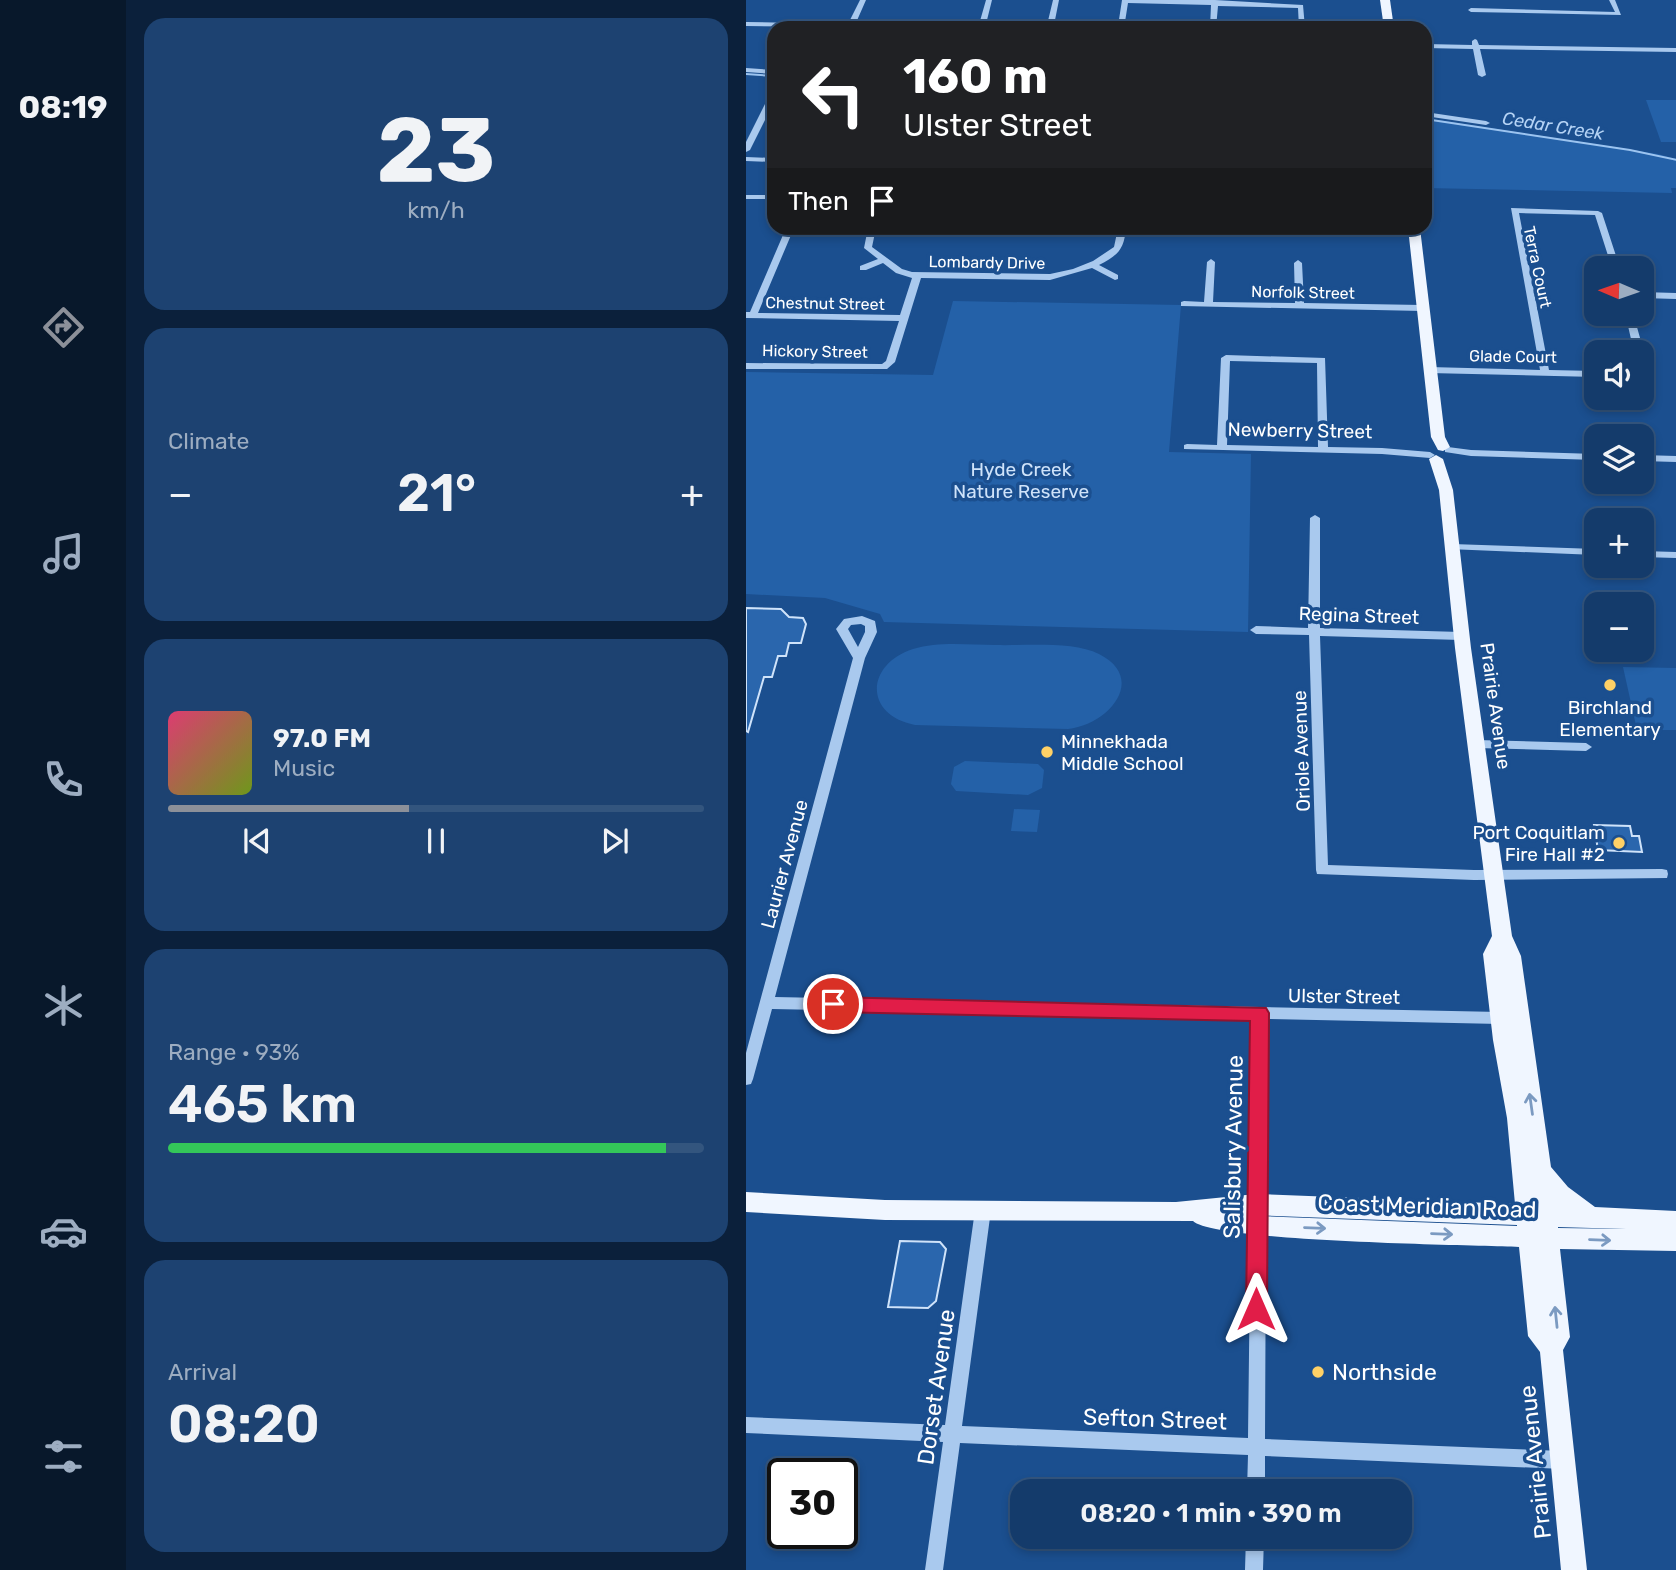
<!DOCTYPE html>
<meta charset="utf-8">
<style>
body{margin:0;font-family:Rubik,sans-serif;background:#1d4271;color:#f1f3f6;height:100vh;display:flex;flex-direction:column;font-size:26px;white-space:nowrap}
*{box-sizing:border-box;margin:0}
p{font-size:23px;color:#9dadc1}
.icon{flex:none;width:38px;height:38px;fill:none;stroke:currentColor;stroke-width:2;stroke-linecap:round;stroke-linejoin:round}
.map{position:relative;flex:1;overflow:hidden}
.side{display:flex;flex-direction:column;gap:18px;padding:18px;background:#0b203b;width:620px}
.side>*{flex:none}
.guide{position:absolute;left:21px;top:21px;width:665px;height:214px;border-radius:21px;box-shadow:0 4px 10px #0003,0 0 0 2px #33557e;background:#202124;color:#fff;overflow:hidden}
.needle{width:46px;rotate:272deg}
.controls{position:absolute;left:838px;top:256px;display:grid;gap:14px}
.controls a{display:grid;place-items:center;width:70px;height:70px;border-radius:14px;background:#143b6b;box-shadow:0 4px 10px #0003,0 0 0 2px #33557e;font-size:35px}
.speed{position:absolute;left:21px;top:1458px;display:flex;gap:14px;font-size:35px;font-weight:700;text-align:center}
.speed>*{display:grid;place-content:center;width:91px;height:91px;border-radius:50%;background:#143b6b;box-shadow:0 4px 10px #0003,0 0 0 2px #33557e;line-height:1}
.speed .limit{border:4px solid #111;border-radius:10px;background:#fff;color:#111}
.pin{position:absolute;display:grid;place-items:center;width:60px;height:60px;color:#fff;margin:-30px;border:4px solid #fff;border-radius:50%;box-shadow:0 2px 7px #0007}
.me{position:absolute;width:77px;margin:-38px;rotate:0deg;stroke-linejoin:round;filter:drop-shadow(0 0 5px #0008)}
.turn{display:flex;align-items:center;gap:24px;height:147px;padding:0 21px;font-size:32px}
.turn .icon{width:91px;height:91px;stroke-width:2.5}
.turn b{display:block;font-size:49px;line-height:60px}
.then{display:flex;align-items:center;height:66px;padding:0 21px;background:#0003;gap:14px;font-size:26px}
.big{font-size:52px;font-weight:600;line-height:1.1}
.side .tile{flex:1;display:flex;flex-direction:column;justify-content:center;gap:10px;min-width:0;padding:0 24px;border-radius:21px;background:#1d4271}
.side .dial{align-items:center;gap:0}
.dial b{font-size:91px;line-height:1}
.song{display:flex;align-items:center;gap:21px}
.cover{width:84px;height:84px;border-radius:10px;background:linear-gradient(135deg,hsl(340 70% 55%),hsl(80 70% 35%))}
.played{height:7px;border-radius:4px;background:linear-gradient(90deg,#8c9099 45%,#33557e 45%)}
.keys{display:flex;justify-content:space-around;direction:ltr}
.heat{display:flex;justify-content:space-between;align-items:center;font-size:38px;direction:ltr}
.charge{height:10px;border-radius:5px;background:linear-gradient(90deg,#34c759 93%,#33557e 0)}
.trip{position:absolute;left:264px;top:1479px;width:402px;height:70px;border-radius:21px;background:#143b6b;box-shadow:0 4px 10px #0003,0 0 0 2px #33557e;font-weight:600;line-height:70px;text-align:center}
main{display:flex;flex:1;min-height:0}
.menu{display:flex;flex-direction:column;width:126px;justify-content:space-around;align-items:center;background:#08182b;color:#9dadc1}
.menu .icon{width:49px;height:49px}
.menu .active{color:#8c9099}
.menu b{font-size:32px;color:#f1f3f6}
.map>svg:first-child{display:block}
</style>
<main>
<nav class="menu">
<b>08:19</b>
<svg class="icon active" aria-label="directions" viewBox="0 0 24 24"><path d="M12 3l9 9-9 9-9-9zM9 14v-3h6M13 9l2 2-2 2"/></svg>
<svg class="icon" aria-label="music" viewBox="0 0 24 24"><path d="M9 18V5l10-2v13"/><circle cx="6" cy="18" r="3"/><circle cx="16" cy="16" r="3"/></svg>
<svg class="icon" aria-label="phone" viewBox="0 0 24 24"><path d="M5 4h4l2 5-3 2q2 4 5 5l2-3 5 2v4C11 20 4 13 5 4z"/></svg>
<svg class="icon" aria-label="climate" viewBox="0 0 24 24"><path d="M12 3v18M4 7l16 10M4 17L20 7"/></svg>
<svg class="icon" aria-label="car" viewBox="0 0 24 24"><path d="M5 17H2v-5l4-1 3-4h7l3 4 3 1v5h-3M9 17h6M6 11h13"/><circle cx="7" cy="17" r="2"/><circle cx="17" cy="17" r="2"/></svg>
<svg class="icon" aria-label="filters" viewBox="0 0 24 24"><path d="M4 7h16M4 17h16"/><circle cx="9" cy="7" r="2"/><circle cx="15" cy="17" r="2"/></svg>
</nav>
<section class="side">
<div class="tile dial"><b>23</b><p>km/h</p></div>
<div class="tile"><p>Climate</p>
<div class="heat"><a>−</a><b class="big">21°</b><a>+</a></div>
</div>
<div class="tile">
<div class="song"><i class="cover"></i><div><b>97.0 FM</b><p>Music</p></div></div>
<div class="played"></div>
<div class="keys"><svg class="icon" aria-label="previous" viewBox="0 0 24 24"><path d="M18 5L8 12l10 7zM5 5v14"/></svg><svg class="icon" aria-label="pause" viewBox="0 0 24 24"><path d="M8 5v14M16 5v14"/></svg><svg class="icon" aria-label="next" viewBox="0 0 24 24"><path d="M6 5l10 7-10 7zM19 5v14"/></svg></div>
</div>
<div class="tile"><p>Range · 93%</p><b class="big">465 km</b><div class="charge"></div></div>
<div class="tile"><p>Arrival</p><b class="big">08:20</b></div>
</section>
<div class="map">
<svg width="931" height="1570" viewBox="0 0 931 1570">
<rect width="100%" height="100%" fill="#1b4f8f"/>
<g fill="#2461a8">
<polygon points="900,100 930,100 930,142 915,142"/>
<polygon points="679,118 912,154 930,159 930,188 925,188 926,193 679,188"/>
<polygon points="207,301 435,305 423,452 505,454 502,632 138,622 134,614 79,598 0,594 0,372 187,375"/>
<path d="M249 645C279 646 327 641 353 654 402 679 362 725 322 729L169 725C117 715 120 664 167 649 193 641 223 645 249 645Z"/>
<polygon points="877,667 930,668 930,730 891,730"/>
<polygon points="219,761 292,764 298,770 296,788 282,795 210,791 205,784 208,767"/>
<polygon points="268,809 294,810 291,832 265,831"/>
</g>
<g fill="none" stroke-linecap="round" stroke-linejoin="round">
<g stroke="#9cc4f0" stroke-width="2">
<polyline points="0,74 28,76"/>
<polyline points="679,119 884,150 931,160"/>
</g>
</g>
<g fill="#2a66ad" stroke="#cfe3fa" stroke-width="2">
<polygon points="0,608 35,609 43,617 57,618 60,624 55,643 43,643 40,656 32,656 26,677 18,677 2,732 0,731"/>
<polygon points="848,825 884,826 886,836 893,836 896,852 852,850"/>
<polygon points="154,1241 194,1242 200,1249 190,1301 182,1308 142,1307"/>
</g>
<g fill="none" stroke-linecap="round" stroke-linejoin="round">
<g fill="#a9c9ee" fill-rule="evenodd">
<polygon points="114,0 120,0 109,25 168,26 171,28 0,26 0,22 102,24"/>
<polygon points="240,0 246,0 240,24 301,25 307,0 313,0 308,25 372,26 376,0 469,0 557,5 559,28 553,28 552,8 472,6 470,28 464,28 465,5 382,3 378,28 232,28"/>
<polygon points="863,0 869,0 875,15 725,12 722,10 725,8 869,12"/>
<polygon points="729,39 731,40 733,45 931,48 931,52 734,49 740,75 736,77 732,75 727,49 679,48 679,44 726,45 726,41"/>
<polygon points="0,68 28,70 28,74 0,72"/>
<polygon points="20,102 27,104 4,150 0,152 0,142"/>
<polygon points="679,112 740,121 744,123 740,125 679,116"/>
<polygon points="0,157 28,158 28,162 0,161"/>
<rect x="0" y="195" width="28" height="4"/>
<polygon points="765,208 852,211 856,213 874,268 866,268 849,215 773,213 803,370 850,371 850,377 683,373 678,370 683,367 794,370"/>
<path d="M40 228H48L12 313 154 315 166 278 150 273 137 263 120 270H114V266L132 259 118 248 122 228H130L126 247 156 269 166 272 304 274 327 269 347 261 368 247 372 228H380C378 250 372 255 353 265L372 275V279L369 280 346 268 304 280 175 278 149 362 141 369H0V363L136 364 140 361 153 321 0 318V312H4Z"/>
<polygon points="210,228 294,228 280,232 214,230"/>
<polygon points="465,259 469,262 467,302 549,303 548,263 552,260 556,263 558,303 676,305 680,308 676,311 435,306 435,302 438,301 458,302 461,262"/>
<polygon points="896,292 931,293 931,299 896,298"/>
<polygon points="879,313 887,313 898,352 896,354 896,352 888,352"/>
<path d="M480 355 579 358 582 447 636 448 684 452 689 455 684 458 636 454 438 449V445L441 444 471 445 475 358ZM484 361 571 363 572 447 481 445Z"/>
<polygon points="896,361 901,364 904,376 902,378 896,379"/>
<polygon points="702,447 725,450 850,454 850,460 725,456 699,452 699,448"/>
<polygon points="896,455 931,456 931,462 896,461"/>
<polygon points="569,515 574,518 574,628 715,632 721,636 715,640 574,636 582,865 728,870 916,869 921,870 922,874 921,878 728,880 571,874 570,870 563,635 510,634 504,630 510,626 562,628 564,518"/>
<polygon points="706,544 850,549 850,555 702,549 701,547 702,545"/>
<polygon points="896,551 931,552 931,558 896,557"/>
<path d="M116 616 129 621 131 632 119 658 29 997 754 1012 759 1014 761 1018 759 1022 754 1024 521 1019 519 1439 817 1451 823 1454 826 1460 823 1466 817 1469 519 1456V1491H501L502 1455 214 1443 197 1570H179L197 1442 0 1433V1417L199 1425 229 1210 232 1205 237 1203 242 1205 245 1210 216 1426 502 1438 507 1019 26 1009 7 1079 5 1084 0 1085V1053L107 658 90 629 98 619ZM115 624 119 626V632L112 647 102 629 105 625Z"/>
<polygon points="730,740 840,743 846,747 840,751 730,748 724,744"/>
<polygon points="500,1536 518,1536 517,1570 499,1570"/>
</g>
<g fill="#f0f6ff" fill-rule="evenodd">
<polygon points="634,0 644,0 648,28 638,28"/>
<polygon points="662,228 674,228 699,437 704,447 697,451 692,450 685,437"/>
<path d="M690 455 697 459 707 490 725 648 766 936 775 956 805 1167 822 1187 849 1207 931 1211V1251L814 1249 824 1337 817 1350 841 1570H815L794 1352 782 1336 773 1247C727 1245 468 1242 447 1221L139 1220 0 1212V1192L139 1200 430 1202 510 1194 769 1204 761 1118 747 1040 737 954 746 936 709 648 693 490 683 459ZM506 1215 771 1225V1226L510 1216ZM812 1227 880 1229 812 1228Z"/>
</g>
</g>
<defs><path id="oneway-shaft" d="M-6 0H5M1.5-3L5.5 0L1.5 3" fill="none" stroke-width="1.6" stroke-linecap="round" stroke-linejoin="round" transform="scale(1.75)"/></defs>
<g stroke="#7b9ac1">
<use href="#oneway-shaft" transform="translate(785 1104) rotate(-98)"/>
<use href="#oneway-shaft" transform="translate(569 1228) rotate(2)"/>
<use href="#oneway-shaft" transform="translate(696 1234) rotate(2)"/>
<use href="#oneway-shaft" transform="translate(854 1240) rotate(2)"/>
<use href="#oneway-shaft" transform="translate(810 1317) rotate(-96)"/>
</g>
<polygon fill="#e11d48" stroke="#92132f" stroke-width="2" points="87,997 520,1008 523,1013 521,1309 517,1316 510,1319 503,1316 500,1309 504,1021 87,1012 80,1010 78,1004 80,999"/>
<g fill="#ffd166" stroke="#1b4f8f" stroke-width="2.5">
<circle cx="864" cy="685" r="7"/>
<circle cx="301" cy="752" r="7"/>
<circle cx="873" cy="843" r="7"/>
<circle cx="572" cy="1372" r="7"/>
</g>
<g text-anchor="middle" stroke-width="7" stroke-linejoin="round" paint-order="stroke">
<g font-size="16" fill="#fff" stroke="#1b4f8f">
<text transform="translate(241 262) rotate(1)" y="6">Lombardy Drive</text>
<text transform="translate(792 267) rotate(78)" y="6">Terra Court</text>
<text transform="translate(557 292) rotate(1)" y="6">Norfolk Street</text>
<text transform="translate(79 303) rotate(1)" y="6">Chestnut Street</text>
<text transform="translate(69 351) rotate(1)" y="6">Hickory Street</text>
<text transform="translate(767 356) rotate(1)" y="6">Glade Court</text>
</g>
<g font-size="18" font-style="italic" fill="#b5d3f5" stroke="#1b4f8f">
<text transform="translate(807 126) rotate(9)" y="6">Cedar Creek</text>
</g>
<g font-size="19" fill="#fff" stroke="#1b4f8f">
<text transform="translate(554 430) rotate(1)" y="7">Newberry Street</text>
<text transform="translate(613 615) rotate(2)" y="7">Regina Street</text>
<text transform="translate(750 706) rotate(82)" y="7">Prairie Avenue</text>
<text transform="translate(555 751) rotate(-92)" y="7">Oriole Avenue</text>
<text transform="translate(38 864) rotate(-75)" y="7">Laurier Avenue</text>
<text transform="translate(598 996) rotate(1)" y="7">Ulster Street</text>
</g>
<g font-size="19" fill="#cfe3fa" stroke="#1b4f8f">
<text x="275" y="476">Hyde Creek<tspan x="275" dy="22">Nature Reserve</tspan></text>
</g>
<g font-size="19" fill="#fff" stroke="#1b4f8f">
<text x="864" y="714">Birchland<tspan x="864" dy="22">Elementary</tspan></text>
<text x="315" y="748" text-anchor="start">Minnekhada<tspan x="315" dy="22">Middle School</tspan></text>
<text x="859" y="839" text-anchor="end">Port Coquitlam<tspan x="859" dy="22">Fire Hall #2</tspan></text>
</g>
<g font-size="23" fill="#fff" stroke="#1b4f8f">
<text transform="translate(487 1147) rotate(-89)" y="8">Salisbury Avenue</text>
<text transform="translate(681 1206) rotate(2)" y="8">Coast Meridian Road</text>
<text transform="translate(190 1387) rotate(-82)" y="8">Dorset Avenue</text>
<text transform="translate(409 1419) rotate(2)" y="8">Sefton Street</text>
<text transform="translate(789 1462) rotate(-96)" y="8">Prairie Avenue</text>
</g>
<g font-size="23" fill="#fff" stroke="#1b4f8f" text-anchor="start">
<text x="586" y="1380">Northside</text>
</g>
</g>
</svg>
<div class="controls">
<a><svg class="needle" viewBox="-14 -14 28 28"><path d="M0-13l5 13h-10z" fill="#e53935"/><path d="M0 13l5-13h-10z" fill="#9dadc1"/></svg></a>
<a><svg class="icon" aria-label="sound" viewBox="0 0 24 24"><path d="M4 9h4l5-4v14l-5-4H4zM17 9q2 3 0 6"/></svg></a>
<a><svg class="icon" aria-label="layers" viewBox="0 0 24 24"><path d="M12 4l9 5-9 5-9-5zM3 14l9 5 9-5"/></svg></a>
<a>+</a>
<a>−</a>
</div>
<div class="speed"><div class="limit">30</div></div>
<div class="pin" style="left:87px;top:1004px;background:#d93025"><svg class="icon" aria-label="arrive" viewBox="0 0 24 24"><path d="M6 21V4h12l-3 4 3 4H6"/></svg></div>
<svg class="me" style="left:510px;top:1309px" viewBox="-20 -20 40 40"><path d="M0-17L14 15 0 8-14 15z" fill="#e11d48" stroke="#fff" stroke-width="4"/></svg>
<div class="trip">08:20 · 1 min · 390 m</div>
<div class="guide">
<div class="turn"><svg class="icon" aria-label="left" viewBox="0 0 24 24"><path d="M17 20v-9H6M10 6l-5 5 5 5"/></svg><div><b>160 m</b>Ulster Street</div></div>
<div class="then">Then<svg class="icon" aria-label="arrive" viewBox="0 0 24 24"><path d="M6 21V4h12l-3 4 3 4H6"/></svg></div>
</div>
</div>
</main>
